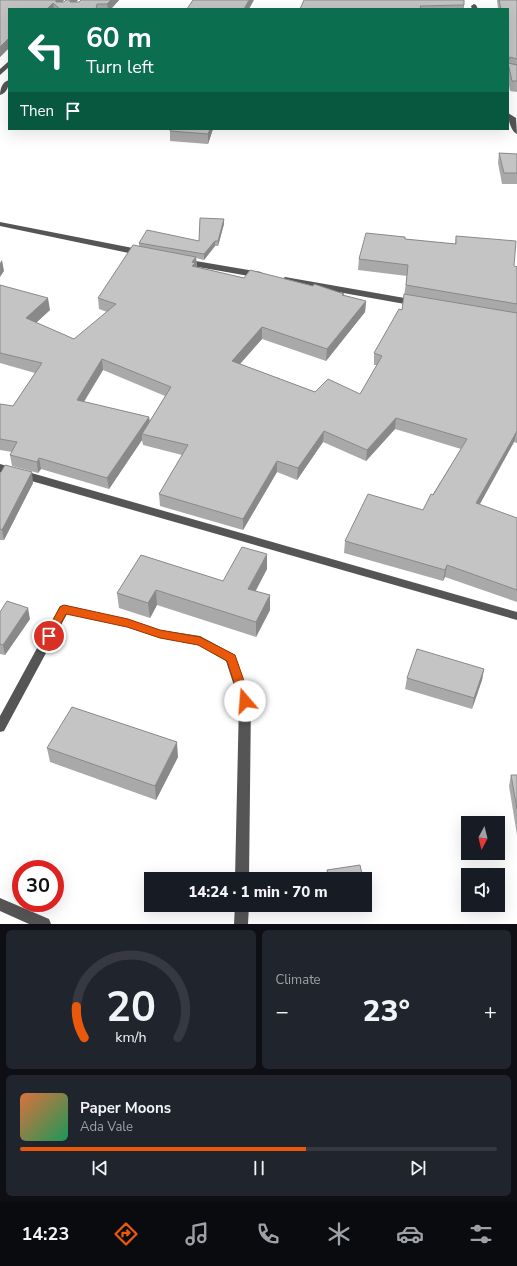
<!DOCTYPE html>
<meta charset="utf-8">
<style>
body{margin:0;font-family:"Nunito Sans",sans-serif;background:#20242c;color:#f1f3f6;height:100vh;display:flex;flex-direction:column;font-size:15px;white-space:nowrap}
*{box-sizing:border-box;margin:0}
p{font-size:13px;color:#9ea1a6}
.icon{flex:none;width:22px;height:22px;fill:none;stroke:currentColor;stroke-width:2;stroke-linecap:round;stroke-linejoin:round}
.map{position:relative;height:924px;overflow:hidden}
.panel{display:flex;flex-direction:column;gap:6px;padding:6px;background:#0d0f14;flex:1}
.panel>*{flex:none}
.banner{position:absolute;left:8px;top:8px;width:501px;height:122px;border-radius:0px;box-shadow:0 4px 16px #0002;background:#0b6e4f;color:#fff;overflow:hidden}
.needle{width:26px;rotate:187deg}
.controls{position:absolute;left:461px;top:816px;display:grid;gap:8px}
.controls a{display:grid;place-items:center;width:44px;height:44px;border-radius:0px;background:#171b24;box-shadow:0 4px 16px #0002;font-size:20px}
.speed{position:absolute;left:12px;top:860px;display:flex;gap:8px;font-size:20px;font-weight:700;text-align:center}
.speed>*{display:grid;place-content:center;width:52px;height:52px;border-radius:50%;background:#171b24;box-shadow:0 4px 16px #0002;line-height:1}
.speed .limit{border:6px solid #d22;background:#fff;color:#111}
.pin{position:absolute;display:grid;place-items:center;width:34px;height:34px;color:#fff;margin:-17px;border:2px solid #fff;border-radius:50%;box-shadow:0 1px 4px #0007}
.me{position:absolute;width:44px;margin:-22px;rotate:342deg;stroke-linejoin:round;filter:drop-shadow(0 0 3px #0008)}
.turn{display:flex;align-items:center;gap:14px;height:84px;padding:0 12px;font-size:18px}
.turn .icon{width:52px;height:52px;stroke-width:2.5}
.turn b{display:block;font-size:28px;line-height:34px}
.then{display:flex;align-items:center;height:38px;padding:0 12px;background:#0003;gap:8px;font-size:15px}
.big{font-size:30px;font-weight:800;line-height:1.1}
.panel .tile{flex:1;display:flex;flex-direction:column;justify-content:center;gap:6px;min-width:0;padding:0 14px;border-radius:6px;background:#20242c}
.panel .dial{align-items:center;gap:0}
.dial svg{height:104px;overflow:visible;fill:none;stroke:#363941;stroke-width:7;stroke-linecap:round;text-anchor:middle}
.dial text{fill:#f1f3f6;stroke:none}
.song{display:flex;align-items:center;gap:12px}
.cover{width:48px;height:48px;border-radius:6px;background:linear-gradient(135deg,hsl(20 70% 55%),hsl(150 70% 35%))}
.played{height:4px;border-radius:2px;background:linear-gradient(90deg,#ea580c 60%,#363941 60%)}
.keys{display:flex;justify-content:space-around;direction:ltr}
.heat{display:flex;justify-content:space-between;align-items:center;font-size:22px;direction:ltr}
.panel .tiles{flex:1;display:grid;gap:6px;grid-template-columns:1fr 1fr}
.tile:last-child{grid-column:span 2}
.trip{position:absolute;left:144px;top:872px;width:228px;height:40px;border-radius:0px;background:#171b24;box-shadow:0 4px 16px #0002;font-weight:800;line-height:40px;text-align:center}
.dock{display:flex;height:64px;justify-content:space-around;align-items:center;background:#090b0e;color:#9ea1a6}
.dock .icon{width:28px;height:28px}
.dock .on{color:#ea580c}
.dock b{font-size:18px;color:#f1f3f6}
.map>svg:first-child{display:block}
</style>
<div class="map">
<svg width="517" height="924" viewBox="0 0 517 924">
<rect width="100%" height="100%" fill="#fff"/>
<g fill="none" stroke-linecap="round" stroke-linejoin="round">
<g fill="#555" fill-rule="evenodd">
<polygon points="474,4 476,5 478,9 472,9 471,6"/>
<polygon points="9,61 9,67 0,75 0,69"/>
<path d="M9 80C9 86 7 93 0 95 0 89 2 82 9 80Z"/>
<path d="M508 113 516 118 517 134C511 132 508 119 508 113Z"/>
<polygon points="0,222 143,250 147,253 143,256 0,226"/>
<polygon points="184,259 261,272 265,275 261,278 181,264 180,262 181,260"/>
<polygon points="285,277 416,300 420,303 416,306 282,282 281,280"/>
<polygon points="0,464 517,612 517,620 0,472"/>
<polygon points="64,605 128,619 160,630 200,636 235,655 251,701 249,879 235,879 239,701 226,661 198,645 160,638 127,627 67,614 4,731 0,732 0,716 60,606"/>
<polygon points="0,898 49,919 51,924 29,924 0,911"/>
<polygon points="235,905 249,905 248,924 234,924"/>
</g>
</g>
<g fill="#a9a9a9" fill-rule="evenodd">
<polygon points="0,0 64,0 62,2 79,2 81,0 119,0 111,9 9,9 9,48 0,57"/>
<polygon points="497,0 517,0 517,92 510,91 508,79 508,9 498,9"/>
<polygon points="464,5 464,9 300,9"/>
<polygon points="171,129 213,129 208,144 170,141 170,131"/>
<polygon points="499,153 517,154 517,184 502,184 498,163"/>
<path d="M224 219V224L218 246H215L204 260 196 258 197 267 244 278 344 295 366 301 365 312 326 361 262 339 240 364 315 392 360 394 377 365H374V353L402 310 407 276 358 270 359 259 405 239 455 244 456 236 514 266 517 267V443L514 442 479 505 517 518V602L445 577 443 581 344 553 345 541 423 510 461 449 395 429 366 461 323 442 297 480 277 472 243 530 160 506 159 494 182 455 143 445 142 440 109 489 41 469 38 473 12 466 10 455 12 452 0 450V404L13 406 35 373 0 363V285L50 310 36 323 74 339 107 312 99 309 98 298 139 246V243L199 241ZM103 370 165 396 150 421 149 417 84 402Z"/>
<polygon points="0,474 33,483 4,540 0,540"/>
<polygon points="267,569 255,591 270,595 270,610 256,637 157,605 150,618 119,608 117,593 223,581"/>
<polygon points="0,612 30,619 5,655 0,654"/>
<polygon points="484,669 482,680 472,709 405,689 407,678"/>
<polygon points="47,748 178,757 156,800 50,762"/>
<polygon points="511,775 517,775 517,835 509,786"/>
<polygon points="327,870 363,879 327,879"/>
</g>
<g fill="#898989">
<polygon points="56,0 64,0 58,7 57,6"/>
<polygon points="70,0 78,0 71,8"/>
<polygon points="111,0 119,0 111,9 108,9 107,4"/>
<polygon points="249,0 254,0 249,9 244,9"/>
<polygon points="53,3 54,9 47,9"/>
<polygon points="9,38 9,48 0,57 0,47"/>
<polygon points="210,129 213,129 208,144 208,134"/>
<polygon points="224,219 224,224 218,246 218,241"/>
<polygon points="215,241 215,246 204,260 204,254"/>
<polygon points="196,257 197,268 193,277 192,262"/>
<polygon points="2,260 4,271 0,277 0,263"/>
<polygon points="48,298 50,310 28,330 26,318"/>
<polygon points="366,301 365,312 326,361 327,349"/>
<polygon points="262,327 262,339 232,373 232,361"/>
<polygon points="102,359 103,370 78,411 77,400"/>
<polygon points="149,417 150,429 142,434 142,440 109,489 107,478"/>
<polygon points="396,418 395,429 366,461 367,450"/>
<polygon points="324,431 323,442 297,480 298,468"/>
<polygon points="517,431 514,442 474,515 476,503"/>
<polygon points="39,458 41,469 38,473 37,462"/>
<polygon points="277,461 277,472 243,530 243,519"/>
<polygon points="32,472 33,483 4,540 2,530"/>
<polygon points="267,554 267,569 249,604 248,589"/>
<polygon points="447,565 445,577 443,581 445,570"/>
<polygon points="156,590 157,605 150,618 148,603"/>
<polygon points="270,595 270,610 256,637 256,622"/>
<polygon points="28,608 30,619 5,655 3,645"/>
<polygon points="484,669 482,680 472,709 474,698"/>
<polygon points="177,742 178,757 156,800 155,786"/>
</g>
<g fill="#c4c4c4" stroke="#898989">
<polygon points="0,0 56,0 56,2 64,2 66,0 70,0 70,2 79,2 81,0 111,0 107,4 97,4 96,9 60,9 53,3 47,9 9,9 9,38 0,47"/>
<polygon points="193,0 249,0 244,9 187,9"/>
<polygon points="304,0 464,0 464,5 420,6 421,9 300,9"/>
<polygon points="499,0 517,0 517,59 510,57 508,61 508,9 501,9"/>
<polygon points="508,63 517,65 517,81 512,81"/>
<polygon points="171,129 210,129 208,134 170,131"/>
<polygon points="499,153 517,154 517,173 504,173"/>
<polygon points="200,218 224,219 218,241 215,241 204,254 139,243 147,230 199,241"/>
<polygon points="366,233 405,237 405,239 456,244 456,236 516,241 514,266 517,267 517,304 406,285 408,265 359,259"/>
<polygon points="133,245 196,257 192,262 195,263 192,266 244,278 250,270 313,286 314,284 344,294 342,295 366,301 327,349 262,327 232,361 315,392 328,379 360,394 382,356 374,353 399,309 402,310 404,294 517,313 517,431 476,503 517,518 517,590 447,565 445,570 345,541 368,494 423,510 431,494 433,495 467,439 396,418 367,450 324,431 298,468 277,461 243,519 159,494 188,445 142,434 171,387 102,359 77,400 149,417 107,478 39,458 37,462 10,455 17,442 0,439 0,404 13,406 42,363 0,353 0,285 48,298 26,318 74,339 116,304 98,298"/>
<polygon points="5,465 32,472 2,530 0,529 0,474"/>
<polygon points="242,547 267,554 248,589 270,595 256,622 156,590 148,603 117,593 141,555 223,581"/>
<polygon points="7,601 28,608 3,645 0,644 0,612"/>
<polygon points="417,649 484,669 474,698 407,678"/>
<polygon points="72,707 177,742 155,786 47,748"/>
<polygon points="511,775 517,775 517,809"/>
<polygon points="360,865 363,879 329,879 327,870"/>
</g>
<polygon fill="#ea580c" stroke="#983908" points="64,605 128,619 160,630 200,637 235,655 251,701 249,704 245,705 241,704 227,661 198,645 160,638 127,627 66,614 53,638 46,638 44,636 46,633 60,607"/>
</svg>
<div class="controls">
<a><svg class="needle" viewBox="-14 -14 28 28"><path d="M0-13l5 13h-10z" fill="#e53935"/><path d="M0 13l5-13h-10z" fill="#9ea1a6"/></svg></a>
<a><svg class="icon" aria-label="sound" viewBox="0 0 24 24"><path d="M4 9h4l5-4v14l-5-4H4zM17 9q2 3 0 6"/></svg></a>
</div>
<div class="speed"><div class="limit">30</div></div>
<div class="pin" style="left:49px;top:636px;background:#d93025"><svg class="icon" aria-label="arrive" viewBox="0 0 24 24"><path d="M6 21V4h12l-3 4 3 4H6"/></svg></div>
<svg class="me" style="left:245px;top:701px" viewBox="-20 -20 40 40"><circle r="19" fill="#fff"/><path d="M0-13L10 11 0 6-10 11z" fill="#ea580c"/></svg>
<div class="trip">14:24 · 1 min · 70 m</div>
<div class="banner">
<div class="turn"><svg class="icon" aria-label="left" viewBox="0 0 24 24"><path d="M17 20v-9H6M10 6l-5 5 5 5"/></svg><div><b>60 m</b>Turn left</div></div>
<div class="then">Then<svg class="icon" aria-label="arrive" viewBox="0 0 24 24"><path d="M6 21V4h12l-3 4 3 4H6"/></svg></div>
</div>
</div>
<section class="panel">
<div class="tiles">
<div class="tile dial"><svg viewBox="0 0 100 80">
<path d="M14 69A42 42 0 1 1 86 69"/>
<path d="M14 69A42 42 0 0 1 8 45" stroke="#ea580c"/>
<text x="50" y="56" font-size="32" font-weight="700">20</text>
<text x="50" y="72" font-size="11">km/h</text>
</svg></div>
<div class="tile"><p>Climate</p>
<div class="heat"><a>−</a><b class="big">23°</b><a>+</a></div>
</div>
<div class="tile">
<div class="song"><i class="cover"></i><div><b>Paper Moons</b><p>Ada Vale</p></div></div>
<div class="played"></div>
<div class="keys"><svg class="icon" aria-label="previous" viewBox="0 0 24 24"><path d="M18 5L8 12l10 7zM5 5v14"/></svg><svg class="icon" aria-label="pause" viewBox="0 0 24 24"><path d="M8 5v14M16 5v14"/></svg><svg class="icon" aria-label="next" viewBox="0 0 24 24"><path d="M6 5l10 7-10 7zM19 5v14"/></svg></div>
</div>
</div>
</section>
<nav class="dock">
<b>14:23</b>
<svg class="icon on" aria-label="directions" viewBox="0 0 24 24"><path d="M12 3l9 9-9 9-9-9zM9 14v-3h6M13 9l2 2-2 2"/></svg>
<svg class="icon" aria-label="music" viewBox="0 0 24 24"><path d="M9 18V5l10-2v13"/><circle cx="6" cy="18" r="3"/><circle cx="16" cy="16" r="3"/></svg>
<svg class="icon" aria-label="phone" viewBox="0 0 24 24"><path d="M5 4h4l2 5-3 2q2 4 5 5l2-3 5 2v4C11 20 4 13 5 4z"/></svg>
<svg class="icon" aria-label="climate" viewBox="0 0 24 24"><path d="M12 3v18M4 7l16 10M4 17L20 7"/></svg>
<svg class="icon" aria-label="car" viewBox="0 0 24 24"><path d="M5 17H2v-5l4-1 3-4h7l3 4 3 1v5h-3M9 17h6M6 11h13"/><circle cx="7" cy="17" r="2"/><circle cx="17" cy="17" r="2"/></svg>
<svg class="icon" aria-label="filters" viewBox="0 0 24 24"><path d="M4 7h16M4 17h16"/><circle cx="9" cy="7" r="2"/><circle cx="15" cy="17" r="2"/></svg>
</nav>
